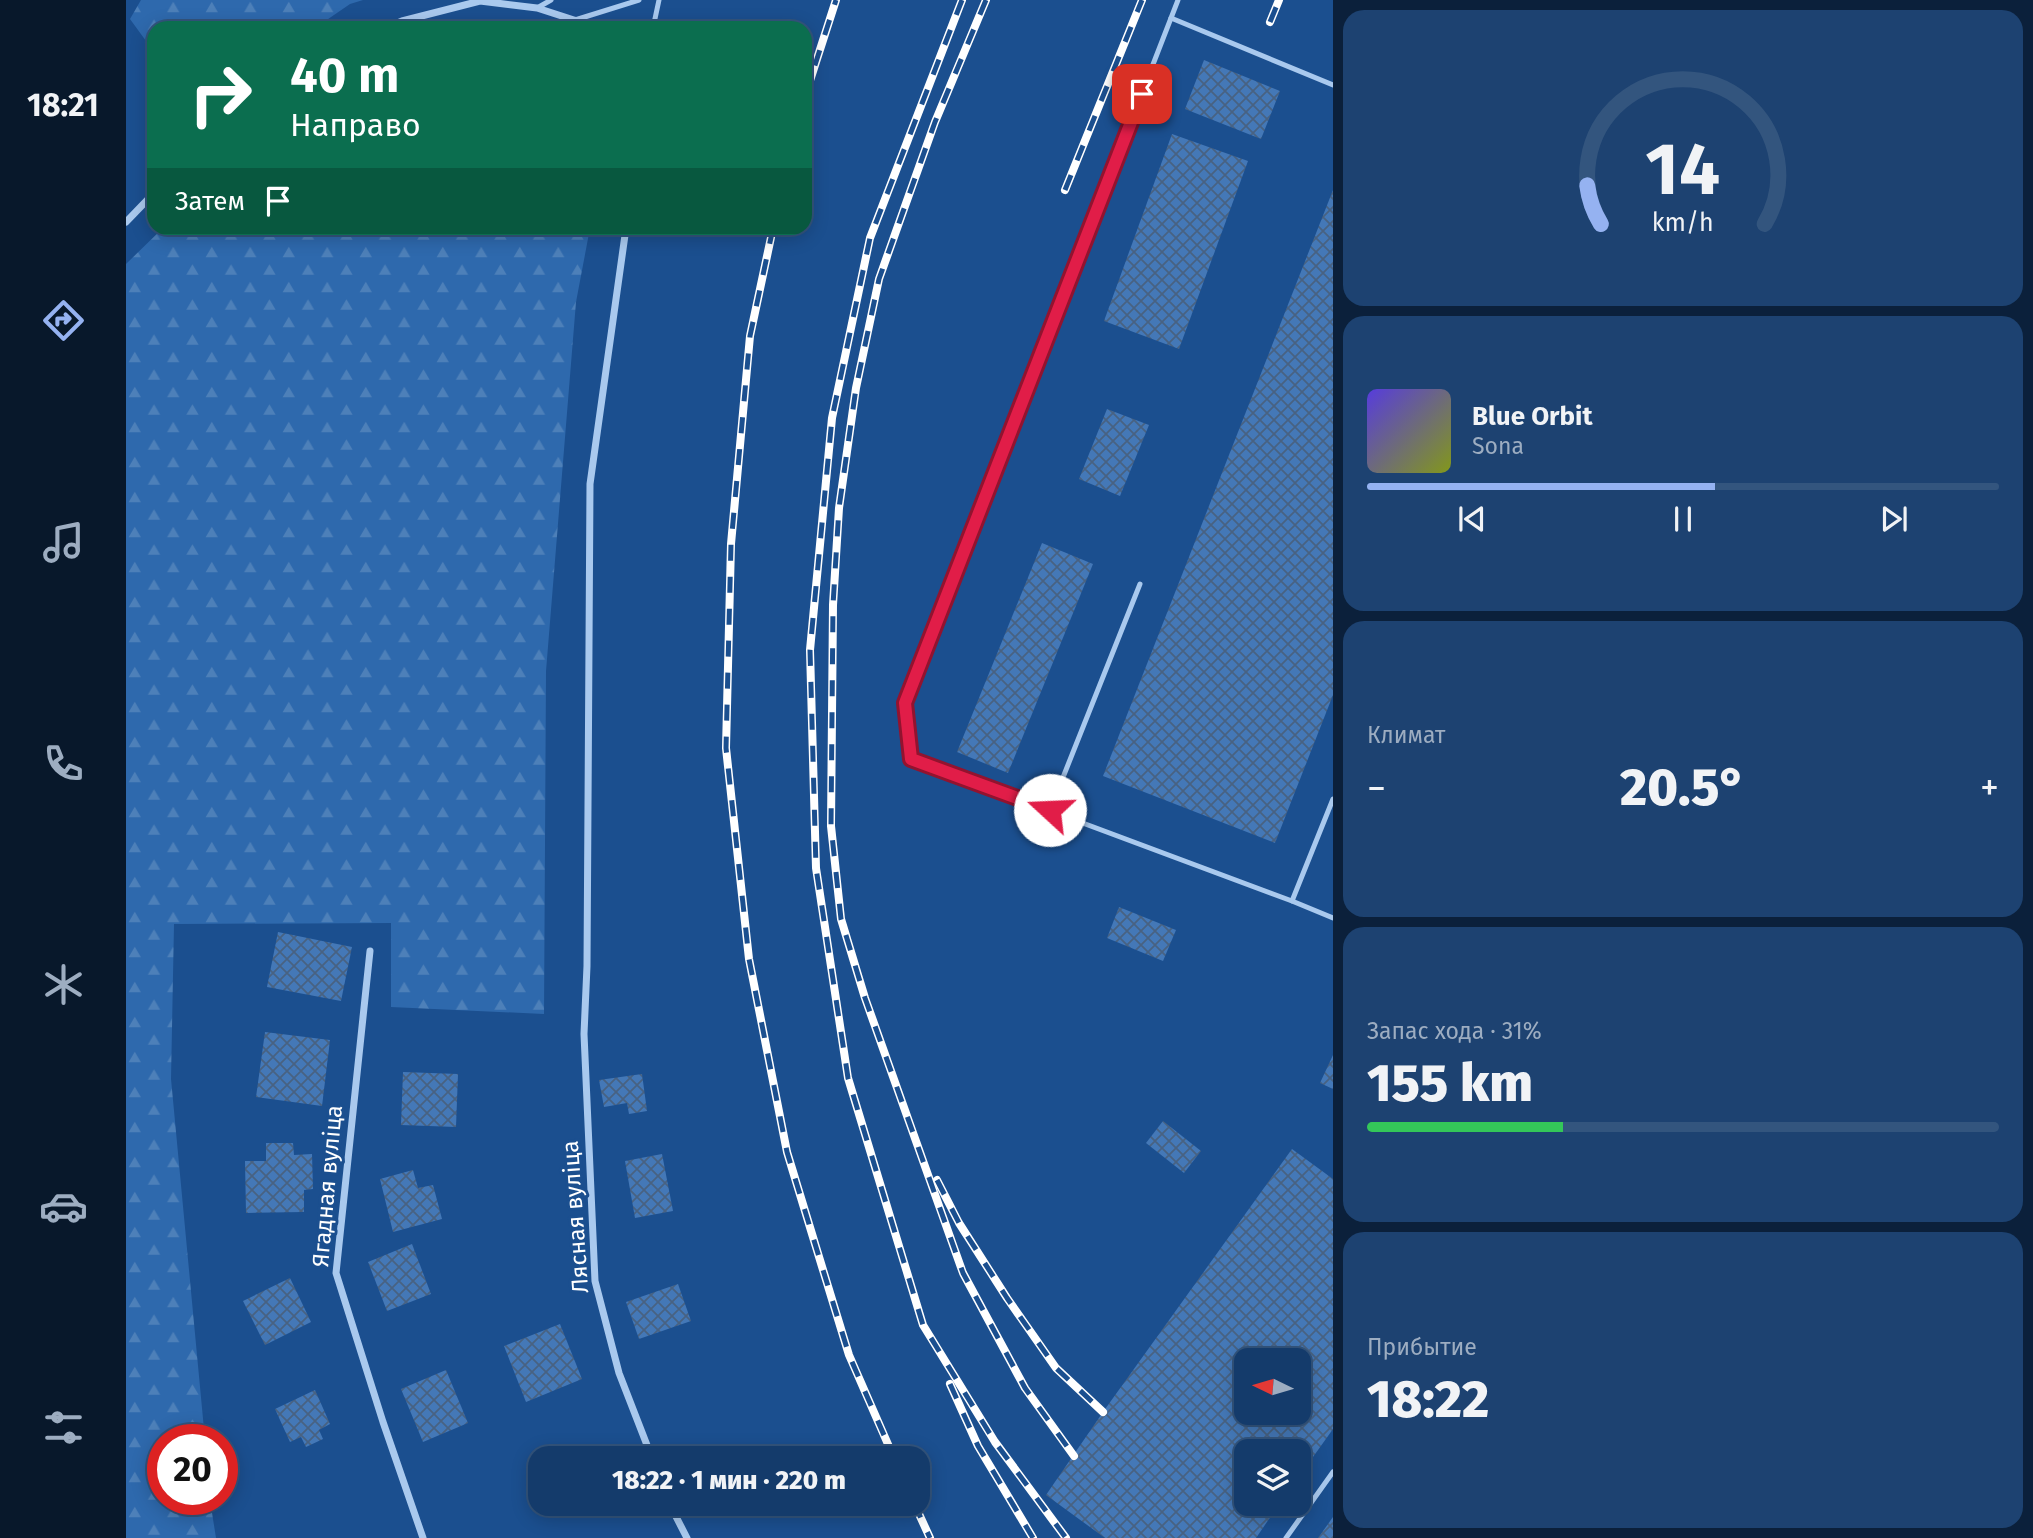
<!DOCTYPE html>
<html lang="ru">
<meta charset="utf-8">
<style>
body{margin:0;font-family:"Fira Sans",sans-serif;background:#1d4271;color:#f1f3f6;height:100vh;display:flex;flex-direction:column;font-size:26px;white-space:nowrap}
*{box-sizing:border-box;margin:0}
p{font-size:23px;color:#9dadc1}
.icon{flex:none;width:38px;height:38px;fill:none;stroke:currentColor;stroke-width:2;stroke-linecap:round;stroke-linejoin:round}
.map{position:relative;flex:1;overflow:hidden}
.sheet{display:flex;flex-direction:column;gap:10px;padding:10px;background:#0b203b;width:700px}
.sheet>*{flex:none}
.top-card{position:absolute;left:21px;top:21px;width:665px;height:214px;border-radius:21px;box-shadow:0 4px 18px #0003,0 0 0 2px #33557e;background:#0b6e4f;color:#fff;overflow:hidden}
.needle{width:46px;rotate:275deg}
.fabs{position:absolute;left:1108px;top:1348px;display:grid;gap:14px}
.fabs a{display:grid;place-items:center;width:77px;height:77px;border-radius:14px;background:#143b6b;box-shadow:0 4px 18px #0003,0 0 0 2px #33557e;font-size:35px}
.speed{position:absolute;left:21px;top:1424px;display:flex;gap:14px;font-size:35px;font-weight:700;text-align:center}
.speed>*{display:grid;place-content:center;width:91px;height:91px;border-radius:50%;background:#143b6b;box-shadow:0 4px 18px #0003,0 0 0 2px #33557e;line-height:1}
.speed .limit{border:10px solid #d22;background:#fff;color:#111}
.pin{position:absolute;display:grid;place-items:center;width:60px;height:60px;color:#fff;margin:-30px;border-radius:14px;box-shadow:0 4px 10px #0006}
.me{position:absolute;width:77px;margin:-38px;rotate:290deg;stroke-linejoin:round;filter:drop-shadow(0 0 5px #0008)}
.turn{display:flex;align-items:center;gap:24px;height:147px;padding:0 28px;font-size:32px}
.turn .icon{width:91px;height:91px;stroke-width:2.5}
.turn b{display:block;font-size:49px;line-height:60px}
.then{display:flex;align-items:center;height:66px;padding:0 28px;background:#0003;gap:14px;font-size:26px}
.big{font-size:52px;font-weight:800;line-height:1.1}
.sheet .widget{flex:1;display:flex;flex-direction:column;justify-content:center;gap:10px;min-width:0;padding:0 24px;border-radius:21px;background:#1d4271}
.sheet .dial{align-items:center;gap:0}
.dial svg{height:182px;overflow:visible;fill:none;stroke:#33557e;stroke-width:7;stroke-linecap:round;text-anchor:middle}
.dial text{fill:#f1f3f6;stroke:none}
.song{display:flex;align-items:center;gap:21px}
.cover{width:84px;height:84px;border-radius:10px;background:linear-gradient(135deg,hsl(250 70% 55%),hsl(70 70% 35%))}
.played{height:7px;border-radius:4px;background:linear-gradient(90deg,#95b2f1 55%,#33557e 55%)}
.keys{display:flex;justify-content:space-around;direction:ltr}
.heat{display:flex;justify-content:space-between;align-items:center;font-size:38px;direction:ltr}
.charge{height:10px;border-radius:5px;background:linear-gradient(90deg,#34c759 31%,#33557e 0)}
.trip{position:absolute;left:402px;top:1446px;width:402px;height:70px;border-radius:21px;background:#143b6b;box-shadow:0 4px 18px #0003,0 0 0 2px #33557e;font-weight:800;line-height:70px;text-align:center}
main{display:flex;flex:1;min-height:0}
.tabs{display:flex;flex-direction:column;width:126px;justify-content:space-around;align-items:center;background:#08182b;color:#9dadc1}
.tabs .icon{width:49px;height:49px}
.tabs .active{color:#95b2f1}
.tabs b{font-size:32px;color:#f1f3f6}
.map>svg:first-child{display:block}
</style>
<main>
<nav class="tabs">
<b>18:21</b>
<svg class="icon active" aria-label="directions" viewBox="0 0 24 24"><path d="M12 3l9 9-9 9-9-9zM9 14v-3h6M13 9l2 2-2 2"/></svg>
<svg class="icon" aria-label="music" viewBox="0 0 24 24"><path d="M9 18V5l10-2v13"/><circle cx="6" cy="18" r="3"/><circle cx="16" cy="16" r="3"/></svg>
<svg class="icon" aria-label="phone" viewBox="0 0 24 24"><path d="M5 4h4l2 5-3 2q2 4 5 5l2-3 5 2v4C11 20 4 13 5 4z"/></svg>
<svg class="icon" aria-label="climate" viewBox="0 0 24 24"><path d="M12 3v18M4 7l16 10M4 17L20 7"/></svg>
<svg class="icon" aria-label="car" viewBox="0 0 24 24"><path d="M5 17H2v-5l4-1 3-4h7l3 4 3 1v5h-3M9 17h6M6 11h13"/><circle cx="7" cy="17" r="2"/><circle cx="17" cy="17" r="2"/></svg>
<svg class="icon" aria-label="filters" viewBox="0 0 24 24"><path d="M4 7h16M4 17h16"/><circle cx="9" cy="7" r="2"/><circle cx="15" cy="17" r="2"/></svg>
</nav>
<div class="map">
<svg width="1207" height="1538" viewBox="0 0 1207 1538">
<defs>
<pattern id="forest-firs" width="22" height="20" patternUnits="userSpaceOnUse" patternTransform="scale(1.75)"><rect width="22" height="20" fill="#2e69ad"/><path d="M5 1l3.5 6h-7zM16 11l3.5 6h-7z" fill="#4d80b9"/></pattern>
<pattern id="building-cross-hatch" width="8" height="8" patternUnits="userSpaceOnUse" patternTransform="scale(1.75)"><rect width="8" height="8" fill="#4478b7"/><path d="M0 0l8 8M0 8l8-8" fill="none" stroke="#486282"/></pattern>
</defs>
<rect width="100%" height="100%" fill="#1b4f8f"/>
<g fill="url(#forest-firs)">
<polygon points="15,0 237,0 224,4 189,28 28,28 28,52 4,19"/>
<polygon points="37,228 464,228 450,302 420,671 418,1014 265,1007 265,923 48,924 45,1079 79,1440 37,1440 37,1500 84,1500 90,1538 0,1538 0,264"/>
</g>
<g fill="url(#building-cross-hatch)" fill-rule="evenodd">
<polygon points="1078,60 1154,91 1135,139 1059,109"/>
<polygon points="1046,134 1122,161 1053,349 978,321"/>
<polygon points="1207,190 1207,695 1149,843 977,776"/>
<polygon points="981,409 1023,425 994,496 953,479"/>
<polygon points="916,543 967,564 882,773 831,752"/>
<polygon points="993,907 1050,930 1037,961 981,938"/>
<polygon points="152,932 226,947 215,1001 141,987"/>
<polygon points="139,1032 204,1040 196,1106 130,1097"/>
<polygon points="1207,1055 1207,1089 1194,1083"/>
<polygon points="277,1072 332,1074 330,1127 275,1125"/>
<polygon points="516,1074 521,1111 503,1114 501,1103 478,1107 473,1080"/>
<polygon points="1037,1121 1075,1151 1058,1173 1020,1143"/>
<polygon points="140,1143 167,1143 168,1155 186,1154 187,1189 178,1190 178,1212 120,1213 119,1161 140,1161"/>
<path d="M1166 1149 1207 1179V1429L1172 1478V1451H1120V1503H1154L1130 1538H979L920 1495 977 1412ZM1120 1360H1172V1412H1120Z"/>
<polygon points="536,1154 547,1211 509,1218 499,1161"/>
<polygon points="287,1170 292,1188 307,1185 316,1219 267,1232 254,1179"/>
<polygon points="286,1244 305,1294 261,1311 242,1262"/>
<polygon points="164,1278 185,1322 139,1345 117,1301"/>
<polygon points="552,1284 565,1321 513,1339 500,1302"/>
<polygon points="434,1324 456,1379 400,1402 378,1346"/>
<polygon points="320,1370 342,1423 297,1442 275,1389"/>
<polygon points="189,1390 204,1424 193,1430 197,1439 180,1447 175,1437 164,1442 149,1409"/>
<polygon points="464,1448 467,1458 433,1458 432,1457"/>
<polygon points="1207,1517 1207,1538 1192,1538"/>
</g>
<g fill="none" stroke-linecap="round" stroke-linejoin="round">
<g stroke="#a9c9ee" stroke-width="5">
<polyline points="1052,0 779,703 785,759 1166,901"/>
<polyline points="411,8 425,0"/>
<polyline points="1045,18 1207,85"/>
<polyline points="449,20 513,0"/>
<polyline points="527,28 533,0"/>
<polyline points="1207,799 1166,901 1207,918"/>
<polyline points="924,810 1014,584"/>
<polyline points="1160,1538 1207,1472"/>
</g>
<g stroke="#a9c9ee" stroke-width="7">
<polyline points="260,28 276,21 354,1 411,8 448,20 465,28"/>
<polyline points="0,222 28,193"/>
<polyline points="500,228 464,484 461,966 458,1034 469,1281 493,1373 526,1458"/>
<polyline points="244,951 210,1273 257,1422 297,1538"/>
<polyline points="543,1503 561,1538"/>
</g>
<g stroke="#fff" stroke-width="8">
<g id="rail">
<polyline points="836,0 744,238 706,418 684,650 690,868 722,1078 797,1325 869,1442 940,1538"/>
<polyline points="860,0 809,122 753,279 730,388 713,508 707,605 705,826 715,919 739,998 837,1273 899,1388 948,1456"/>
<polyline points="1144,22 1153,0"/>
<polyline points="679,96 710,0"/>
<polyline points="939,190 1016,0"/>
<polyline points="647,228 624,336 605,544 600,748 623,959 661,1152 723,1355 768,1458"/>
<polyline points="811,1180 833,1223 881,1298 930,1368 977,1412"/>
<polyline points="824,1384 852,1446 907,1538"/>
<polyline points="788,1503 804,1538"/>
</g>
</g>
<use href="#rail" stroke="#1b4f8f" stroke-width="5" stroke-dasharray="16" stroke-linecap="butt"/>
</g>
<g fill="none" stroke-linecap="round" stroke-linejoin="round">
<g stroke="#92132f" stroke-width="18">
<polyline id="route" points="924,810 785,759 779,703 1016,94"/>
</g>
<use href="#route" stroke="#e11d48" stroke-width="12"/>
</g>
<g text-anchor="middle" stroke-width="6" stroke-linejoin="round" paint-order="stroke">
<g font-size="23" fill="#fff" stroke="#1b4f8f">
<text transform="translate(201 1186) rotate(-85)" y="8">Ягадная вуліца</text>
<text transform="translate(449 1217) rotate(-94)" y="8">Лясная вуліца</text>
</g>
</g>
</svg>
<div class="fabs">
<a><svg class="needle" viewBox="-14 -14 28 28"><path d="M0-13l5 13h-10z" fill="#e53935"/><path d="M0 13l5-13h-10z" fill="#9dadc1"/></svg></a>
<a><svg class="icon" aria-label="layers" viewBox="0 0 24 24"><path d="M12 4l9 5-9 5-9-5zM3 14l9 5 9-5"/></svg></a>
</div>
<div class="speed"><div class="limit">20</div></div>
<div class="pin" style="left:1016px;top:94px;background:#d93025"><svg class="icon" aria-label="arrive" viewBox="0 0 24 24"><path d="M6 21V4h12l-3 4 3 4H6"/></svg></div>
<svg class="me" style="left:924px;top:810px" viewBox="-20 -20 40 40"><circle r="19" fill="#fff"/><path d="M0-13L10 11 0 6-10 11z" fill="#e11d48"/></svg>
<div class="trip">18:22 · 1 мин · 220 m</div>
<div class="top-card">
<div class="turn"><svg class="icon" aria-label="right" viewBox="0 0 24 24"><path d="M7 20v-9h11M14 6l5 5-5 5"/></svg><div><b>40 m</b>Направо</div></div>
<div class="then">Затем<svg class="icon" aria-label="arrive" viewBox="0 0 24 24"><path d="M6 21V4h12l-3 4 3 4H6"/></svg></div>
</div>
</div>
<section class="sheet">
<div class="widget dial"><svg viewBox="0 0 100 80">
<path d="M14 69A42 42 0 1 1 86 69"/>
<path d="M14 69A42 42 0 0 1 8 52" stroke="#95b2f1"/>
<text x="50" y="56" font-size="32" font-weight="700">14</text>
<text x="50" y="72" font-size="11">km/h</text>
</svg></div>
<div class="widget">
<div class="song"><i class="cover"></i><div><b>Blue Orbit</b><p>Sona</p></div></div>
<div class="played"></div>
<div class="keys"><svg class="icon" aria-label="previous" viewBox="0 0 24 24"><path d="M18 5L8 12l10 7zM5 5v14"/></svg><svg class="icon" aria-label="pause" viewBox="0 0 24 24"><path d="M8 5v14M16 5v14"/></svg><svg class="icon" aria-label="next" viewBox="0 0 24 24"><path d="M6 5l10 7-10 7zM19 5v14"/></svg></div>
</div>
<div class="widget"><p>Климат</p>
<div class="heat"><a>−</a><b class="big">20.5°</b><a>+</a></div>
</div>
<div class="widget"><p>Запас хода · 31%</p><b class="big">155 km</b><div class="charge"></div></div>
<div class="widget"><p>Прибытие</p><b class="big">18:22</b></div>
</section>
</main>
